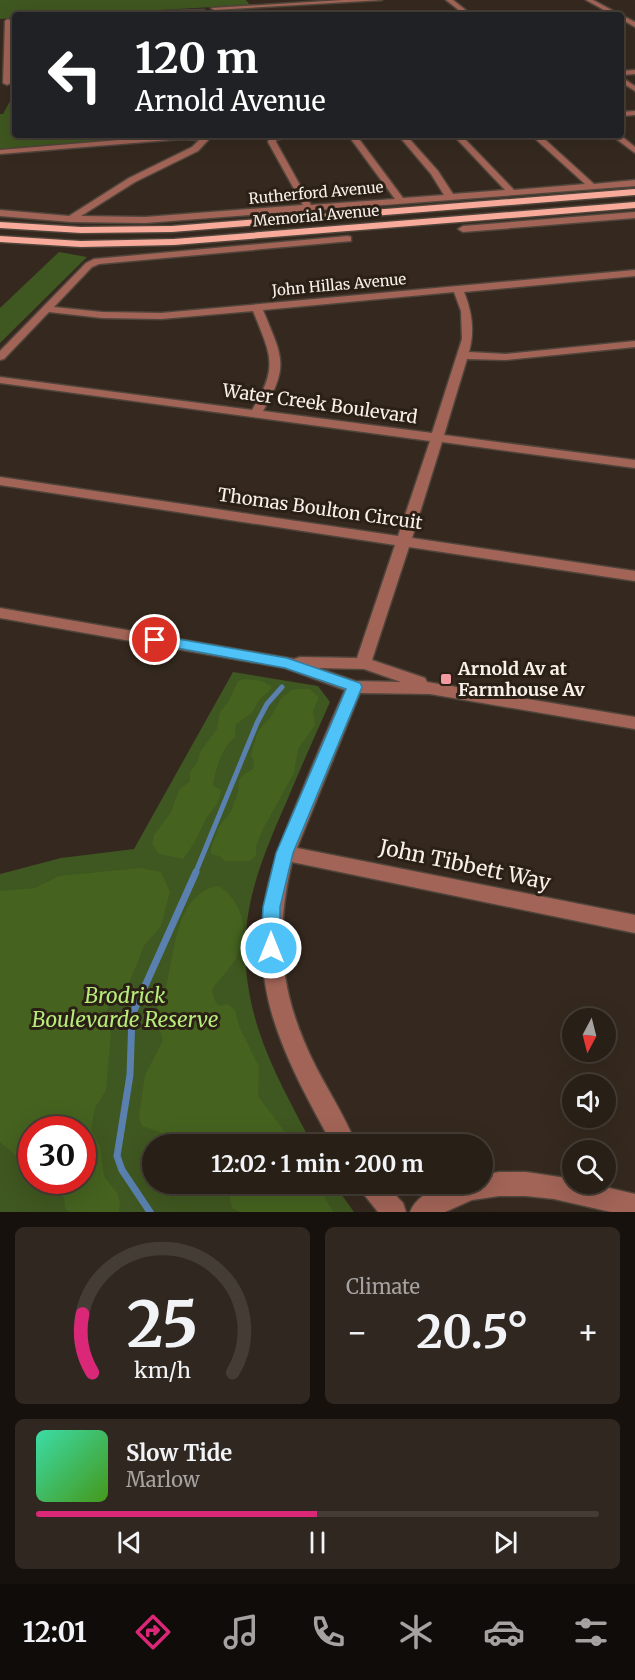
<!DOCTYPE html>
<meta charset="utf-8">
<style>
body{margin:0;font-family:Merriweather,serif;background:#302720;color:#f1f3f6;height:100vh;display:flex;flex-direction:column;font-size:22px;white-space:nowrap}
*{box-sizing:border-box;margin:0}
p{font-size:20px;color:#a5a2a1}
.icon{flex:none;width:33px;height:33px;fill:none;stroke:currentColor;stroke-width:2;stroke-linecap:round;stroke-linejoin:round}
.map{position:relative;height:1212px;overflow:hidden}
.side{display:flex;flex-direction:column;gap:15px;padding:15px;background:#16110d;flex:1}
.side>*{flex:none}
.guide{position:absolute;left:12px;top:12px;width:612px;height:126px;border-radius:6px;box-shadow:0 6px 24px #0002,0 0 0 2px #443d36;background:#202124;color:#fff;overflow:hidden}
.needle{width:39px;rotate:187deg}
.controls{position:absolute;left:562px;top:1008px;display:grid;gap:12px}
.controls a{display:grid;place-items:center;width:54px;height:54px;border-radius:50%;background:#281f17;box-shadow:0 6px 24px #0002,0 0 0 2px #443d36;font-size:30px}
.speed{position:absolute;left:18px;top:1116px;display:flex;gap:12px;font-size:30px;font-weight:700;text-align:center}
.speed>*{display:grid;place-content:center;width:78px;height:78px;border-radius:50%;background:#281f17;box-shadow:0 6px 24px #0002,0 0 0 2px #443d36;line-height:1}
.speed .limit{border:9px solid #d22;background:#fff;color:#111}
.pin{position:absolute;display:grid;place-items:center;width:51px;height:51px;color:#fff;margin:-26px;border:3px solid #fff;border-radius:50%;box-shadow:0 2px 6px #0007}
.me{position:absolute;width:66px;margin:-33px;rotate:0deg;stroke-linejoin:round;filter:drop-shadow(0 0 4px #0008)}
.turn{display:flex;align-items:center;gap:21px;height:126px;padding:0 24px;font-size:27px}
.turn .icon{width:78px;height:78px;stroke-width:2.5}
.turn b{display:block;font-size:42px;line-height:51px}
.big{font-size:45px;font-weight:700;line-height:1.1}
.side .tile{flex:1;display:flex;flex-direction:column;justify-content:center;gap:9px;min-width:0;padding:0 21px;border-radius:9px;background:#302720}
.side .dial{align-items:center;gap:0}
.dial svg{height:156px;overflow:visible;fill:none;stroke:#443d36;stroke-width:7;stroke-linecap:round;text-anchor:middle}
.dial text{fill:#f1f3f6;stroke:none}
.song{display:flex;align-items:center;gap:18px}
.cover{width:72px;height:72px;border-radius:9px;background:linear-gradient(135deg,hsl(160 70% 55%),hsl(100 70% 35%))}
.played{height:6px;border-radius:3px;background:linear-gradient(90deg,#db2777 50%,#443d36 50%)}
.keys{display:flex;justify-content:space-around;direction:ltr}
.heat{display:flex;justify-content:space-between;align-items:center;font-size:33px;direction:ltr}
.side .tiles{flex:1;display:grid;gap:15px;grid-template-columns:1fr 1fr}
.tile:last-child{grid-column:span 2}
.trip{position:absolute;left:142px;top:1134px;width:351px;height:60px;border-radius:30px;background:#281f17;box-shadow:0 6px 24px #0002,0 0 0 2px #443d36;font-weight:700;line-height:60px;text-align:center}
.menu{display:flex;height:96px;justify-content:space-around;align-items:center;background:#100c09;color:#a5a2a1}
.menu .icon{width:42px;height:42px}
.menu .on{color:#db2777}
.menu b{font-size:27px;color:#f1f3f6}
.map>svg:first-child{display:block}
</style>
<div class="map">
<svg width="635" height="1212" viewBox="0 0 635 1212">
<rect width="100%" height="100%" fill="#35291f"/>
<g fill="#3f5720" fill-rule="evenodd">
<polygon points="0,0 246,0 250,5 68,15 15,15 15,18 0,19"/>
<polygon points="14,85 15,135 170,135 0,149 0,114 3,114 14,94"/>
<polygon points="59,252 87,257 0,343 0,308"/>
<path d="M233 672 318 686 330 702C315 736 300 769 286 803 250 884 231 940 258 1028 271 1069 293 1107 312 1144H153V1184H334L354 1212H0V874L61 858 134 849ZM32 1130H82V1180H32Z"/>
</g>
<g fill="#45621f">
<path d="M245 679 262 681 271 686V689L259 700 252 713 236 724 235 737C222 747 215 770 213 785L221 790C220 806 208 812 203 825 197 838 192 848 183 859L159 854 152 844 154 835 171 812 179 790 190 781V772L197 763 200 752 217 729 220 712 228 702 238 681Z"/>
<polygon points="297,689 310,689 319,698 313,711 315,725 298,749 294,773 264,827 256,846 256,856 250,861 225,861 219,856 211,854 211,848 219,827 231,811 238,792 239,780 244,774 253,769 254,760 251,755 258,731 270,718 280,700 291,690"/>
<polygon points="140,868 161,872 170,892 161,926 144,946 128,986 113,998 105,1015 111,1033 106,1090 95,1108 91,1129 100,1147 104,1176 117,1193 120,1202 119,1212 69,1212 65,1208 64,1198 49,1181 82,1180 82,1130 32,1130 31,1168 0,1142 0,891 35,888 59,876"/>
<path d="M219 886C243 902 249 929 237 956 232 968 219 978 212 990L214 999 219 1006 228 1004 235 1010 239 1026 259 1067 258 1096 294 1144H178L159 1132 142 1126 139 1117 145 1075 163 1040C161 1033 156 1024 156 1017 155 1005 164 993 167 982 175 950 177 891 219 886Z"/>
<polygon points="227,1184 317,1184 333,1212 240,1212 232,1208"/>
</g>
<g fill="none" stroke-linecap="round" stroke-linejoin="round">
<polyline stroke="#5980ae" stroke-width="5" points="195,874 257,723 267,704 282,687"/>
<polyline stroke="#5980ae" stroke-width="7" points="150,1212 122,1170 117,1156 130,1075 132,1015 196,872"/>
<g stroke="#50453b" stroke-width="3">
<g id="minor">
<polygon points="343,0 382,0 214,10 211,8"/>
<polygon points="446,0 453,0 472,15 465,15"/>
<polygon points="586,0 593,0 621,15 613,15"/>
<polygon points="204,10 202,13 109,15 112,13"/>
<polygon points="516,12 518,15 508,15 509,14"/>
<polygon points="621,15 635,22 635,27 621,19"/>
<polygon points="8,19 11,21 11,83 7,85 3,83 5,21"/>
<polygon points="635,70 635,74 621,75 621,71"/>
<polygon points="621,77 635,86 635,91 621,82"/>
<polygon points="635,111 635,115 621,116 621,112"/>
<polygon points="178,135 213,135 198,151 135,182 81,216 145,217 303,205 268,142 270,136 297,135 276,140 276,142 311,205 395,199 348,135 356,135 403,198 444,195 431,174 398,135 406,135 438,171 453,194 505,190 453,135 461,135 514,190 585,184 531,135 540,135 594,184 635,180 635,186 145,223 71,222 0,216 0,210 69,216 129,178 192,147 199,140 182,139 0,154 0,150"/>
<polygon points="611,135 620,135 635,147 635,153"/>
<polygon points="635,212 635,218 463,232 458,229 463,226"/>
<path d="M348 236 351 237V241L99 264 92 267 54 307 102 312 161 313 635 270V276L464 292C472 312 475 331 469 352L506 354 635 341V347L506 360 467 359 444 435 635 460V468L442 442 412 538 635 571V581L409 547 372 660 425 678 427 682 635 717V729L430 694 360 693 297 848 635 915V933L292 862C274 938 280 996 316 1067 329 1092 345 1117 356 1144H332C308 1100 281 1052 269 1003 250 919 270 867 302 791 316 757 330 723 345 690L285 668 0 618V608L294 659 300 657 357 658 395 545 0 485V477L398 536 430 441 0 383V377L252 410C279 366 271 356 253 311L161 319 102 318 49 312 4 359 0 360V351L86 263 94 259ZM454 292 461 311 462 339 432 433 263 411C290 365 282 357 263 310ZM318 668 364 669 401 682 355 681Z"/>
<path d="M499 1172H526L573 1179V1184H592L635 1194V1212H611L554 1199 526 1196H499L472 1200 445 1212H410C421 1185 458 1184 483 1184V1175Z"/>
<polygon points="358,1184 385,1184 403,1203 406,1212 378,1212 362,1192"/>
</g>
</g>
<g stroke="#50453b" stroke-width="3">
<g id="major">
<polygon points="635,189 635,195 172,232 81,233 0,228 0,222 81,227 172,226"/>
<polygon points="635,202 635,208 174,245 81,247 0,242 0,236 81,241 174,239"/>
</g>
</g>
<use href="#minor" fill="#a26457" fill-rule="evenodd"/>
<use href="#major" fill="#f8ab9b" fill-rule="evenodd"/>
</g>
<polygon fill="#4fc3f7" stroke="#337fa1" stroke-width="1.5" points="155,635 287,658 360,683 362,687 293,853 280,907 280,948 277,954 271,956 264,954 261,948 263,907 276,853 346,689 285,668 150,643 148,640 150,637"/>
<rect fill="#f49aa1" stroke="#2b2016" stroke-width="2" x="440" y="673" width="12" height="12" rx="3"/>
<g text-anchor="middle" stroke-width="6" stroke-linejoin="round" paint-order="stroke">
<g font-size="15" fill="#f9f0ea" stroke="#2b2016">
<text transform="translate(316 193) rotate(-5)" y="5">Rutherford Avenue</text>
<text transform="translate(316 216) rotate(-5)" y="5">Memorial Avenue</text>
<text transform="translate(339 285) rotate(-5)" y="5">John Hillas Avenue</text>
</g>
<g font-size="18" fill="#f9f0ea" stroke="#2b2016">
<text transform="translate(320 404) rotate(8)" y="6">Water Creek Boulevard</text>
<text transform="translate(320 509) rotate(8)" y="6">Thomas Boulton Circuit</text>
</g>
<g font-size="18" font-weight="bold" fill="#f9f0ea" stroke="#2b2016" text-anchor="start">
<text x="458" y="675">Arnold Av at<tspan x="458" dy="21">Farmhouse Av</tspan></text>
</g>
<g font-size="21" fill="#f9f0ea" stroke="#2b2016">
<text transform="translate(465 865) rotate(12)" y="7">John Tibbett Way</text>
</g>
<g font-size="21" font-style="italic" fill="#b7ec79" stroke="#2b2016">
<text x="125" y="1003">Brodrick<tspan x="125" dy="24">Boulevarde Reserve</tspan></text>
</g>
</g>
</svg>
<div class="controls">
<a><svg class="needle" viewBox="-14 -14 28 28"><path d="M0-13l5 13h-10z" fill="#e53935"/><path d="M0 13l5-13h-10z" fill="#a5a2a1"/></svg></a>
<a><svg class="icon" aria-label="sound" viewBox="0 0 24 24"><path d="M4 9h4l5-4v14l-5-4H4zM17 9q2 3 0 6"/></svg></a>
<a><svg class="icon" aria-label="search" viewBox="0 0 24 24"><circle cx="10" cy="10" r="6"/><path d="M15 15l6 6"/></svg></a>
</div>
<div class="speed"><div class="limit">30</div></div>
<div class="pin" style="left:155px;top:640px;background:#d93025"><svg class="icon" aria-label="arrive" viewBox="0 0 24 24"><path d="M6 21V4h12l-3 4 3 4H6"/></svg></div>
<svg class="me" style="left:271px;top:948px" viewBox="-20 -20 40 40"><circle r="17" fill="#4fc3f7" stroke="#fff" stroke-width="3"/><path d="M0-11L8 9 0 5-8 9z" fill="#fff"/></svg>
<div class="trip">12:02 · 1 min · 200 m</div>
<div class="guide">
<div class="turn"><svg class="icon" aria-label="left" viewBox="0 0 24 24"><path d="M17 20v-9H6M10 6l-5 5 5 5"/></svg><div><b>120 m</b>Arnold Avenue</div></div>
</div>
</div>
<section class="side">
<div class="tiles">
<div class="tile dial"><svg viewBox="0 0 100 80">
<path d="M14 69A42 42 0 1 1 86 69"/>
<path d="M14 69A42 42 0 0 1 9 39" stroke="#db2777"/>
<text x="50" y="56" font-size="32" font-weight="700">25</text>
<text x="50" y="72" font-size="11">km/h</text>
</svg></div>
<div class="tile"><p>Climate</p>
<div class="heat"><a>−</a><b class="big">20.5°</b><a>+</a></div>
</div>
<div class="tile">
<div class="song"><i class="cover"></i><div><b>Slow Tide</b><p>Marlow</p></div></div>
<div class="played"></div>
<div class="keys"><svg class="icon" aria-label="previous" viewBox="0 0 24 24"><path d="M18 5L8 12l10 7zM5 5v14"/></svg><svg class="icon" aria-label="pause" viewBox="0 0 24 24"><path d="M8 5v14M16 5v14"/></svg><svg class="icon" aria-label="next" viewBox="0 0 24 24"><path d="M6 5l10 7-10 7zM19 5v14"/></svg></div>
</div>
</div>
</section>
<nav class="menu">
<b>12:01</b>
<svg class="icon on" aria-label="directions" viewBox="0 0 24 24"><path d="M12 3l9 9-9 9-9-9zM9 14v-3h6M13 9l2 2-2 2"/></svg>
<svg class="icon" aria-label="music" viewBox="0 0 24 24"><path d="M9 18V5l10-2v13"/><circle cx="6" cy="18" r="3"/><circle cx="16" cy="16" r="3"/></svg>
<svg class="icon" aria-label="phone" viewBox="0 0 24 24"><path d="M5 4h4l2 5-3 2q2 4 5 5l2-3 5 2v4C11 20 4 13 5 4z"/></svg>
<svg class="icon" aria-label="climate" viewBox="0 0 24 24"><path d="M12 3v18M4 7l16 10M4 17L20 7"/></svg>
<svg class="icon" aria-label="car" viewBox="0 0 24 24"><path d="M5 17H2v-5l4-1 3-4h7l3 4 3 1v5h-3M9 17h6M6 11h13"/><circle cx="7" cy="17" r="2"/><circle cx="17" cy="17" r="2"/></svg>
<svg class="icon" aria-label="filters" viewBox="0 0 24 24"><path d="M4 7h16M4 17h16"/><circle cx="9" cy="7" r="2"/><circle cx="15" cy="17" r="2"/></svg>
</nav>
